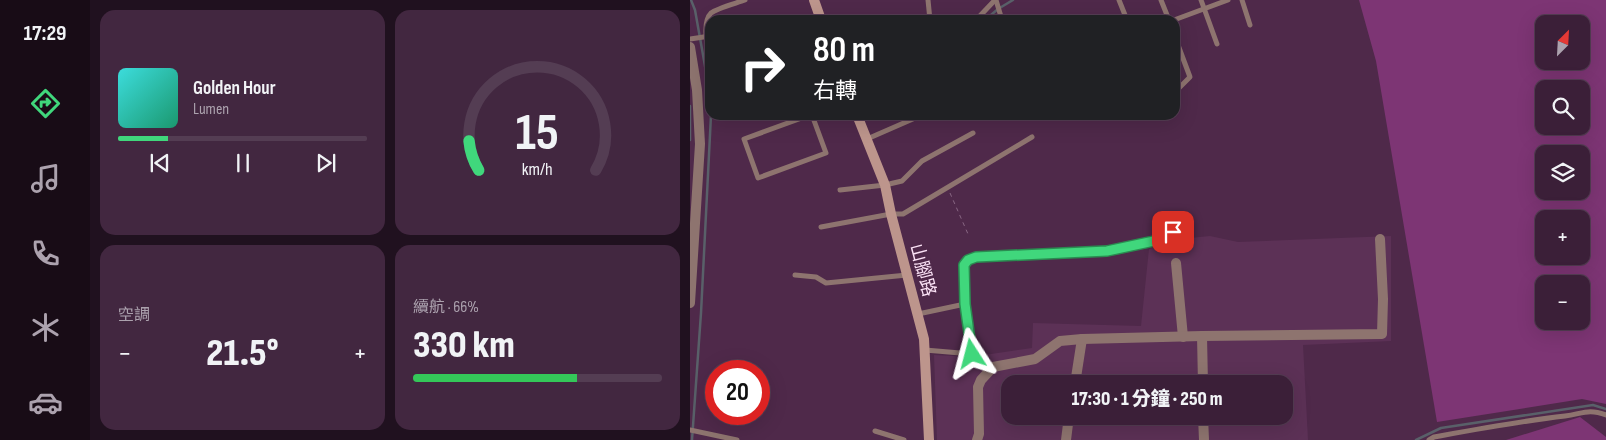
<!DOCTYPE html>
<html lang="zh-TW">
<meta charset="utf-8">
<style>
body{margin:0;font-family:"Sofia Sans Condensed","Noto Sans TC",sans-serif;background:#422740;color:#f1f3f6;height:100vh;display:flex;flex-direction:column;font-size:19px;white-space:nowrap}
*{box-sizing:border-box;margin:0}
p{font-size:16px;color:#aca2ae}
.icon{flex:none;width:28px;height:28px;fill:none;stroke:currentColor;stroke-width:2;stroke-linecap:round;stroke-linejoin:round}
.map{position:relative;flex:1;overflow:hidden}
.sheet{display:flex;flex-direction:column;gap:10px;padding:10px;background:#20111f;width:600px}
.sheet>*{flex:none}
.hud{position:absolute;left:15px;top:15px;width:475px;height:105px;border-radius:15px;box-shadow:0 5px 20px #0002,0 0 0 1px #543d53;background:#202124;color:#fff;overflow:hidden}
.needle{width:32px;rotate:24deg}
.tools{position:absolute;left:845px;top:15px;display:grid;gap:10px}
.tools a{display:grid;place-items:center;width:55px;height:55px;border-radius:10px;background:#3b1f38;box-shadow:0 5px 20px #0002,0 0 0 1px #543d53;font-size:25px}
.speed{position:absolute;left:15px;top:360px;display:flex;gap:10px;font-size:25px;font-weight:700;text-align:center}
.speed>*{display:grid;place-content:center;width:65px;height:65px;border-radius:50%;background:#3b1f38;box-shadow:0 5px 20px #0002,0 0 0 1px #543d53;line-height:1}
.speed .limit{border:8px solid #d22;background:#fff;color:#111}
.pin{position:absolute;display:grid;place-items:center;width:42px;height:42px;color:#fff;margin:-21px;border-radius:10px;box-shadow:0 2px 8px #0006}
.me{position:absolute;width:55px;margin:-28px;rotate:351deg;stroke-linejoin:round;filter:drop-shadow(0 0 4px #0008)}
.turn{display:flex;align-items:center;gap:18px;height:105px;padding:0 25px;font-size:22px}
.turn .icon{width:65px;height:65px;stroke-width:2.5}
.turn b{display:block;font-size:35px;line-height:42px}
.big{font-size:38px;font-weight:800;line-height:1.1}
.sheet .widget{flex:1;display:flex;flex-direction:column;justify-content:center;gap:8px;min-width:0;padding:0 18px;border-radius:15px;background:#422740}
.sheet .dial{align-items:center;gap:0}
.dial svg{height:130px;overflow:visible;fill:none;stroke:#543d53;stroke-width:7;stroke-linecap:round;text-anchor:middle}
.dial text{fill:#f1f3f6;stroke:none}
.song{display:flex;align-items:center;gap:15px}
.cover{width:60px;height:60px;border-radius:8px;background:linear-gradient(135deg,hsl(180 70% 55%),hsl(160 70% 35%))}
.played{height:5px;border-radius:2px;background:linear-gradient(90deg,#40d77c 20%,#543d53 20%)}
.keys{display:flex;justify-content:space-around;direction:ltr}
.heat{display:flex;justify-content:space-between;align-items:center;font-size:28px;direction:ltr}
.charge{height:8px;border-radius:4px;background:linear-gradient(90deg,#34c759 66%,#543d53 0)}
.sheet .tiles{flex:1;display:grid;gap:10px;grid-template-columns:repeat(2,1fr)}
.trip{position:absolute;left:311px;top:375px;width:292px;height:50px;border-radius:15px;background:#3b1f38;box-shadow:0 5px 20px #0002,0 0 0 1px #543d53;font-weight:800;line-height:50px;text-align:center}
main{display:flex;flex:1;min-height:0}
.tabs{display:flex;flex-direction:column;width:90px;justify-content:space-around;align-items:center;background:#180c16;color:#aca2ae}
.tabs .icon{width:35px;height:35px}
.tabs .current{color:#40d77c}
.tabs b{font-size:22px;color:#f1f3f6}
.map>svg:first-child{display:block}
</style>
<main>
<nav class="tabs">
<b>17:29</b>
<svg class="icon current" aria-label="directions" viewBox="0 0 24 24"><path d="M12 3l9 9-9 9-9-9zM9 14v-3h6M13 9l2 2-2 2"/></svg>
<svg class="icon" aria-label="music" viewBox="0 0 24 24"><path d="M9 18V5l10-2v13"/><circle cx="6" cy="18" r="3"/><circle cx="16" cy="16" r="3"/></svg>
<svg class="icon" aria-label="phone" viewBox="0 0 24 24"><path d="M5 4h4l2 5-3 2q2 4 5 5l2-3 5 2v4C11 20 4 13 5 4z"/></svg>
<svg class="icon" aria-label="climate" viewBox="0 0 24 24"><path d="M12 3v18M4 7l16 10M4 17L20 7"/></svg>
<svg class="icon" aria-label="car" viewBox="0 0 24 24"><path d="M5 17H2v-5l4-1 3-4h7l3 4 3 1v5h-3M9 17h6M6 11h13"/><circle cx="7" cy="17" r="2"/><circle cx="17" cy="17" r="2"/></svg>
</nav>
<section class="sheet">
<div class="tiles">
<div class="widget">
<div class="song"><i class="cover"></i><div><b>Golden Hour</b><p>Lumen</p></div></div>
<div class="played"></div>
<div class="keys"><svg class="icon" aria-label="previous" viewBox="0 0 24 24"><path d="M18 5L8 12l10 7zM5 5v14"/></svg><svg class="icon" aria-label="pause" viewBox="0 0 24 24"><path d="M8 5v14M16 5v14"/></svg><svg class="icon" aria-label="next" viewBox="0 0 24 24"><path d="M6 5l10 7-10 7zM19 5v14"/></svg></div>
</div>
<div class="widget dial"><svg viewBox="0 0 100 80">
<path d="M14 69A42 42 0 1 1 86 69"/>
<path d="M14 69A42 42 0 0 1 8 51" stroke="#40d77c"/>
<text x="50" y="56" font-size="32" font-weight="700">15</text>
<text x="50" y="72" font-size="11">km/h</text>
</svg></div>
<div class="widget"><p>空調</p>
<div class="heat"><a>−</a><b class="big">21.5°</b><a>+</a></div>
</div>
<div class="widget"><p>續航 · 66%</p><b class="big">330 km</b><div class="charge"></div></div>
</div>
</section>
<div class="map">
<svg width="916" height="440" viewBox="0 0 916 440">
<rect width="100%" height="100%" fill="#4f294a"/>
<path fill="#5c3156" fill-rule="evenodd" d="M520 236 548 242 701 236V341L613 345 618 440H247L244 355 281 357 342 348 343 323 451 326 459 249 500 238ZM320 384H595V416H320Z"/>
<g fill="#7d3574" fill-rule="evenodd">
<path d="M669 0H916V404L892 399 747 422 686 61ZM854 24H891V61H854ZM854 89H891V126H854ZM854 154H891V191H854ZM854 219H891V256H854ZM854 284H891V321H854Z"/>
<polygon points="890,417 916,437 916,440 816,440"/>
</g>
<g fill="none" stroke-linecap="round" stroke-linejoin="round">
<g stroke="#596069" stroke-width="2.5">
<polyline points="1,0 5,10 20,94"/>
<polyline points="295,20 308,9 323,0"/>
<polyline points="0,106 0,140"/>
<polyline points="2,440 11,313 21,115"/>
<polyline points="726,440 751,428 903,405 916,409"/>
</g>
<polyline stroke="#886683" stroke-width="1" stroke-dasharray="4 4" stroke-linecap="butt" points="260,193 278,234"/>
<g stroke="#8e746f" stroke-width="5">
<polyline points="238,0 240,20"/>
<polyline points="306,0 312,20"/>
<polyline points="429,0 437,20"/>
<polyline points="471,0 479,20"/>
<polyline points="511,0 527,44"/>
<polyline points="552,0 560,25"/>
<polyline points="286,20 305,0"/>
<polyline points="484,20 538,0"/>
<polyline points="485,37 500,77 485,92"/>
<polyline points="0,39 20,36"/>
<path d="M20 57C17 46 12 22 21 13 27 8 47 3 55 0"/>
<polyline points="120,115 54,139 68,178 136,153 122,115"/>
<polyline points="177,139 232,115"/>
<polyline points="150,190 195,185 212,181 232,161 283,133"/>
<polyline points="131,227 201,214 213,214 342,137"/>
<polyline points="105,275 126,277 136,283 217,275"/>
<polyline points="228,314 275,304"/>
<polyline points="235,350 282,354 275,304 274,265 278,260 286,257 417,251 464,241 483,232"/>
<polyline points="0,430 47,440"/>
<polyline points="185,431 214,440"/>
<path d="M739 440 744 437C788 429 831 421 875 416 892 414 898 408 916 415"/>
</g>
<g stroke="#8e746f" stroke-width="10">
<polyline points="0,47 7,90 10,144 0,303"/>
<polyline points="486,263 493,337"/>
<polyline points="512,336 513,384"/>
<polyline points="385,384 392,339"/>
<polyline points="513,416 514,440"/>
<polyline points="287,440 289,434 288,387 291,380 303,367 345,359 370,341 392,339 512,336 692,334 693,299 690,239"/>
<polyline points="376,440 379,416"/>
</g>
<g stroke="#bd958c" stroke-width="10">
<polyline points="124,0 131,20"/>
<polyline points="167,115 195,185 201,214 234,339 239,440"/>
</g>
</g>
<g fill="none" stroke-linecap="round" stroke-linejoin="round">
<g stroke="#2a8c51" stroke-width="12">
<polyline id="route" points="282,354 275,304 274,265 278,260 286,257 417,251 464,241 483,232"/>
</g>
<use href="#route" stroke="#40d77c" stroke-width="9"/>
</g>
<g text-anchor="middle" stroke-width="4" stroke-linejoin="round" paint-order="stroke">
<g font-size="18" fill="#fbe2f6" stroke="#4f294a">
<text transform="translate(233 270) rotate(75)" y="6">山腳路</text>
</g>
</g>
</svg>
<div class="tools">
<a><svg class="needle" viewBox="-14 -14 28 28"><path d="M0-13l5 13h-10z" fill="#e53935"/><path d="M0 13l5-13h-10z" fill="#aca2ae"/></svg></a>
<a><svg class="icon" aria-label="search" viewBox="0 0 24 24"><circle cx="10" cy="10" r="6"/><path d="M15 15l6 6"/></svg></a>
<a><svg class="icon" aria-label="layers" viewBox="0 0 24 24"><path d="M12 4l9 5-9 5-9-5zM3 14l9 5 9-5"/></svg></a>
<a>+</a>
<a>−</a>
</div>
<div class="speed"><div class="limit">20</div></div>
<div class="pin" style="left:483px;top:232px;background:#d93025"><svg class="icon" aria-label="arrive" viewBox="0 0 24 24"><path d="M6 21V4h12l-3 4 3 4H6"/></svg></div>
<svg class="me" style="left:282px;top:354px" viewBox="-20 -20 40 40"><path d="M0-17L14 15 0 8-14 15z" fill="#40d77c" stroke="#fff" stroke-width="4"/></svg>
<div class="trip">17:30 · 1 分鐘 · 250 m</div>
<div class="hud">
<div class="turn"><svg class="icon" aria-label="right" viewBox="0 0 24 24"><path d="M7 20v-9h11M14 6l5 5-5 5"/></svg><div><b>80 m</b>右轉</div></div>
</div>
</div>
</main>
